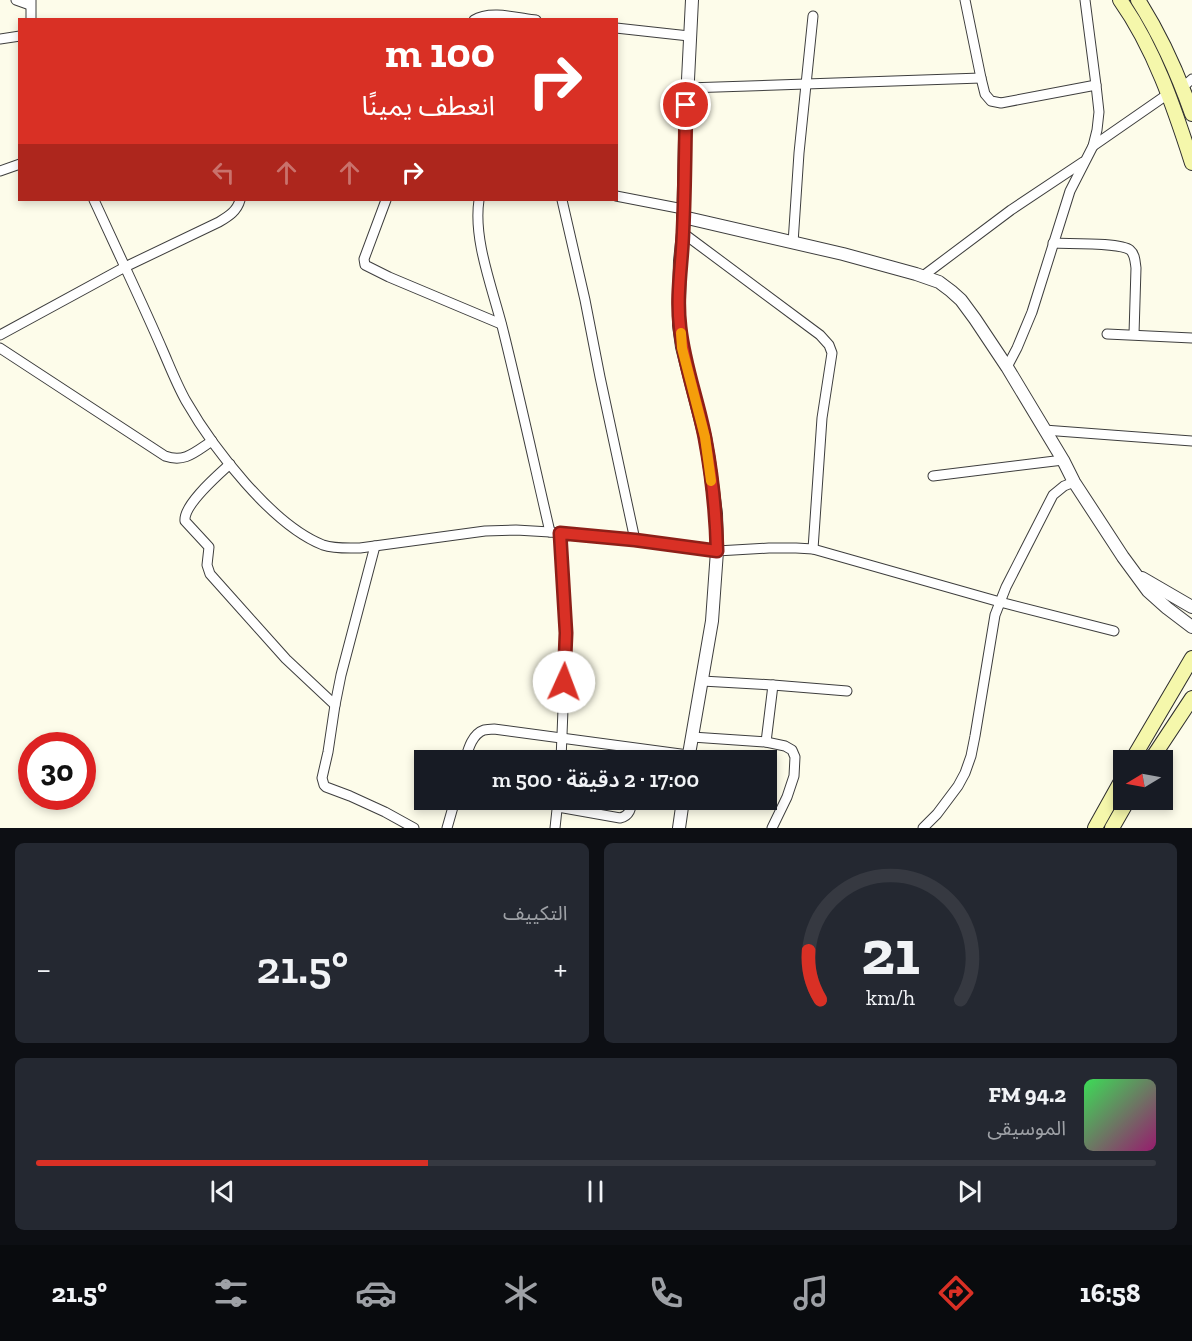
<!DOCTYPE html>
<html lang="ar">
<meta charset="utf-8">
<style>
body{margin:0;font-family:"Zilla Slab","Noto Sans Arabic",serif;background:#242831;color:#f1f3f6;direction:rtl;height:100vh;display:flex;flex-direction:column;font-size:22px;white-space:nowrap}
*{box-sizing:border-box;margin:0}
p{font-size:20px;color:#9ea1a6}
.icon{flex:none;width:33px;height:33px;fill:none;stroke:currentColor;stroke-width:2;stroke-linecap:round;stroke-linejoin:round}
.map{position:relative;height:828px;overflow:hidden;direction:ltr}
.panel{display:flex;flex-direction:column;gap:15px;padding:15px;background:#0d0f14;flex:1}
.panel>*{flex:none}
.top-card{position:absolute;left:18px;top:18px;width:600px;height:183px;border-radius:0px;box-shadow:0 3px 9px #0003;direction:rtl;background:#d93025;color:#fff;overflow:hidden}
.needle{width:39px;rotate:260deg}
.controls{position:absolute;left:1113px;top:750px;display:grid;gap:12px}
.controls a{display:grid;place-items:center;width:60px;height:60px;border-radius:0px;background:#171b24;box-shadow:0 3px 9px #0003;font-size:30px}
.speed{position:absolute;left:18px;top:732px;display:flex;gap:12px;font-size:30px;font-weight:700;text-align:center}
.speed>*{display:grid;place-content:center;width:78px;height:78px;border-radius:50%;background:#171b24;box-shadow:0 3px 9px #0003;line-height:1}
.speed .limit{border:9px solid #d22;background:#fff;color:#111}
.pin{position:absolute;display:grid;place-items:center;width:51px;height:51px;color:#fff;margin:-26px;border:3px solid #fff;border-radius:50%;box-shadow:0 2px 6px #0007}
.me{position:absolute;width:66px;margin:-33px;rotate:2deg;stroke-linejoin:round;filter:drop-shadow(0 0 4px #0008)}
.turn{display:flex;align-items:center;gap:21px;height:126px;padding:0 24px;font-size:27px}
.turn .icon{width:78px;height:78px;stroke-width:2.5}
.turn b{display:block;font-size:42px;line-height:51px}
.lanes{display:flex;align-items:center;height:57px;padding:0 24px;background:#0003;justify-content:center;gap:30px;direction:ltr}
.lanes .off{opacity:.35}
.big{font-size:45px;font-weight:600;line-height:1.1}
.panel .widget{flex:1;display:flex;flex-direction:column;justify-content:center;gap:9px;min-width:0;padding:0 21px;border-radius:9px;background:#242831}
.panel .dial{align-items:center;gap:0}
.dial svg{height:156px;overflow:visible;fill:none;stroke:#363941;stroke-width:7;stroke-linecap:round;text-anchor:middle}
.dial text{fill:#f1f3f6;stroke:none}
.song{display:flex;align-items:center;gap:18px}
.cover{width:72px;height:72px;border-radius:9px;background:linear-gradient(135deg,hsl(130 70% 55%),hsl(320 70% 35%))}
.played{height:6px;border-radius:3px;background:linear-gradient(90deg,#d93025 35%,#363941 35%)}
.keys{display:flex;justify-content:space-around;direction:ltr}
.heat{display:flex;justify-content:space-between;align-items:center;font-size:33px;direction:ltr}
.panel .tiles{flex:1;display:grid;gap:15px;grid-template-columns:1fr 1fr}
.widget:last-child{grid-column:span 2}
.trip{position:absolute;left:414px;top:750px;width:363px;height:60px;border-radius:0px;background:#171b24;box-shadow:0 3px 9px #0003;font-weight:600;line-height:60px;text-align:center;direction:rtl}
.menu{display:flex;height:96px;justify-content:space-around;align-items:center;background:#090b0e;color:#9ea1a6}
.menu .icon{width:42px;height:42px}
.menu .current{color:#d93025}
.menu b{font-size:27px;color:#f1f3f6}
.map>svg:first-child{display:block}
</style>
<div class="map">
<svg width="1192" height="828" viewBox="0 0 1192 828">
<rect width="100%" height="100%" fill="#fdfcea"/>
<g fill="none" stroke-linecap="round" stroke-linejoin="round">
<g stroke="#3e3e3e" stroke-width="11">
<g id="minor">
<polyline points="16,0 30,5"/>
<polyline points="965,0 981,78 985,94 991,101 1001,103 1096,85"/>
<polyline points="31,20 31,0"/>
<path d="M474 20C490 10 518 18 536 20"/>
<polyline points="616,28 689,36"/>
<polyline points="0,39 20,36"/>
<polyline points="1183,87 1192,79"/>
<polyline points="687,88 981,78"/>
<polyline points="1093,146 1168,94"/>
<polyline points="0,171 20,164"/>
<polyline points="616,196 683,209"/>
<path d="M94 200 125 267 219 222C229 216 237 211 240 200"/>
<polyline points="386,200 364,259 365,265 389,277 501,324"/>
<path d="M479 200C473 239 492 287 502 326 519 394 534 463 550 532"/>
<polyline points="562,200 585,300 600,377 635,540"/>
<polyline points="683,233 820,335 829,345 832,353 822,418 813,549"/>
<polyline points="793,243 799,153 813,16"/>
<path d="M1053 243C1067 244 1120 242 1130 250 1135 254 1135 261 1136 268L1134 334"/>
<polyline points="923,276 1011,210 1083,162"/>
<polyline points="1107,334 1192,338"/>
<path d="M0 335 125 267C138 295 151 323 163 351 170 367 177 385 186 401 213 448 272 525 323 545 335 549 348 548 360 548L485 531 516 530 550 532 635 540 717 551 769 548H796L813 549 1000 602 1114 631"/>
<path d="M0 348 165 456C185 463 195 452 212 441"/>
<polyline points="1007,367 1017,348 1032,312 1070,191 1093,146 1097,130 1099,112 1096,85 1085,0"/>
<polyline points="1044,430 1192,441"/>
<path d="M230 464C218 475 183 505 185 521L209 547 207 565 210 574 286 659 335 705"/>
<polyline points="933,476 1063,460"/>
<polyline points="560,533 566,633 561,760"/>
<polyline points="375,546 341,675 335,705 328,752 322,778 324,785 326,787 350,796 385,812 414,828"/>
<polyline points="702,681 773,685 847,691"/>
<polyline points="692,737 766,742 785,746 792,750 795,757 794,776 787,797 772,828"/>
<polyline points="766,742 773,685"/>
<path d="M465 760C468 750 472 734 484 730 484 730 493 729 494 729L688 755"/>
<path d="M558 807 620 818C630 816 631 808 632 800"/>
<polyline points="447,828 455,800"/>
<polyline points="555,828 558,800"/>
<polyline points="923,828 937,814 958,786 965,773 971,756 975,736 995,615 1006,587 1053,495 1064,486 1074,482"/>
</g>
</g>
<g stroke="#3e3e3e" stroke-width="14">
<g id="tertiary">
<polyline points="683,217 843,254 916,274 939,282 951,291 961,300 975,319 1007,367 1063,460 1074,482 1123,557 1148,591 1167,608 1192,627"/>
<polyline points="1142,578 1192,607"/>
<polyline points="688,760 712,621 717,551 716,514 709,461 705,437 682,347 679,325 679,300 680,261 683,233 685,139 692,0"/>
<polyline points="679,828 683,800"/>
</g>
</g>
<g stroke="#2d2d2d" stroke-width="16">
<g id="secondary">
<path d="M1120 0C1154 48 1174 107 1192 163"/>
<path d="M1138 0C1161 36 1178 74 1192 114"/>
<polyline points="1132,760 1192,658"/>
<polyline points="1151,760 1192,698"/>
<polyline points="1095,828 1124,776"/>
<polyline points="1112,828 1128,800"/>
</g>
</g>
<use href="#minor" stroke="#fff" stroke-width="9"/>
<use href="#tertiary" stroke="#fff" stroke-width="12"/>
<use href="#secondary" stroke="#f5f7ab" stroke-width="14"/>
</g>
<g fill="none" stroke-linecap="round" stroke-linejoin="round">
<g stroke="#8d1f18" stroke-width="15">
<path id="route" d="M564 682 566 633 560 533 635 540 717 551C716 513 712 475 705 438 698 401 684 365 680 327 676 295 682 264 683 232 685 190 685 147 686 105"/>
</g>
<use href="#route" stroke="#d93025" stroke-width="10"/>
<polyline stroke="#f59e0b" stroke-width="10" points="681,333 682,348 705,437 711,481"/>
</g>
</svg>
<div class="controls">
<a><svg class="needle" viewBox="-14 -14 28 28"><path d="M0-13l5 13h-10z" fill="#e53935"/><path d="M0 13l5-13h-10z" fill="#9ea1a6"/></svg></a>
</div>
<div class="speed"><div class="limit">30</div></div>
<div class="pin" style="left:686px;top:105px;background:#d93025"><svg class="icon" aria-label="arrive" viewBox="0 0 24 24"><path d="M6 21V4h12l-3 4 3 4H6"/></svg></div>
<svg class="me" style="left:564px;top:682px" viewBox="-20 -20 40 40"><circle r="19" fill="#fff"/><path d="M0-13L10 11 0 6-10 11z" fill="#d93025"/></svg>
<div class="trip">17:00 · 2 دقيقة · 500 m</div>
<div class="top-card">
<div class="turn"><svg class="icon" aria-label="right" viewBox="0 0 24 24"><path d="M7 20v-9h11M14 6l5 5-5 5"/></svg><div><b>100 m</b>انعطف يمينًا</div></div>
<div class="lanes"><svg class="icon off" aria-label="left" viewBox="0 0 24 24"><path d="M17 20v-9H6M10 6l-5 5 5 5"/></svg><svg class="icon off" aria-label="ahead" viewBox="0 0 24 24"><path d="M12 20V5M6 11l6-6 6 6"/></svg><svg class="icon off" aria-label="ahead" viewBox="0 0 24 24"><path d="M12 20V5M6 11l6-6 6 6"/></svg><svg class="icon" aria-label="right" viewBox="0 0 24 24"><path d="M7 20v-9h11M14 6l5 5-5 5"/></svg></div>
</div>
</div>
<section class="panel">
<div class="tiles">
<div class="widget dial"><svg viewBox="0 0 100 80">
<path d="M14 69A42 42 0 1 1 86 69"/>
<path d="M14 69A42 42 0 0 1 8 44" stroke="#d93025"/>
<text x="50" y="56" font-size="32" font-weight="700">21</text>
<text x="50" y="72" font-size="11">km/h</text>
</svg></div>
<div class="widget"><p>التكييف</p>
<div class="heat"><a>−</a><b class="big">21.5°</b><a>+</a></div>
</div>
<div class="widget">
<div class="song"><i class="cover"></i><div><b>94.2 FM</b><p>الموسيقى</p></div></div>
<div class="played"></div>
<div class="keys"><svg class="icon" aria-label="previous" viewBox="0 0 24 24"><path d="M18 5L8 12l10 7zM5 5v14"/></svg><svg class="icon" aria-label="pause" viewBox="0 0 24 24"><path d="M8 5v14M16 5v14"/></svg><svg class="icon" aria-label="next" viewBox="0 0 24 24"><path d="M6 5l10 7-10 7zM19 5v14"/></svg></div>
</div>
</div>
</section>
<nav class="menu">
<b>16:58</b>
<svg class="icon current" aria-label="directions" viewBox="0 0 24 24"><path d="M12 3l9 9-9 9-9-9zM9 14v-3h6M13 9l2 2-2 2"/></svg>
<svg class="icon" aria-label="music" viewBox="0 0 24 24"><path d="M9 18V5l10-2v13"/><circle cx="6" cy="18" r="3"/><circle cx="16" cy="16" r="3"/></svg>
<svg class="icon" aria-label="phone" viewBox="0 0 24 24"><path d="M5 4h4l2 5-3 2q2 4 5 5l2-3 5 2v4C11 20 4 13 5 4z"/></svg>
<svg class="icon" aria-label="climate" viewBox="0 0 24 24"><path d="M12 3v18M4 7l16 10M4 17L20 7"/></svg>
<svg class="icon" aria-label="car" viewBox="0 0 24 24"><path d="M5 17H2v-5l4-1 3-4h7l3 4 3 1v5h-3M9 17h6M6 11h13"/><circle cx="7" cy="17" r="2"/><circle cx="17" cy="17" r="2"/></svg>
<svg class="icon" aria-label="filters" viewBox="0 0 24 24"><path d="M4 7h16M4 17h16"/><circle cx="9" cy="7" r="2"/><circle cx="15" cy="17" r="2"/></svg>
<b>21.5°</b>
</nav>
